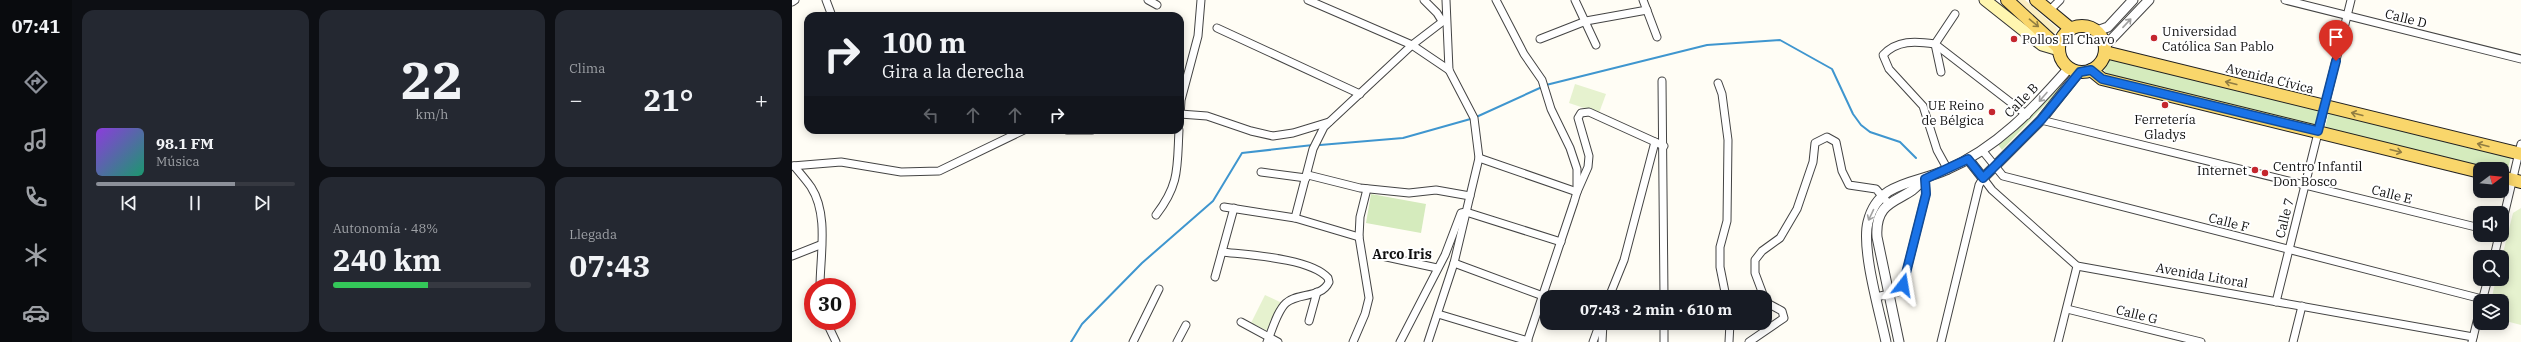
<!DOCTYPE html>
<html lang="es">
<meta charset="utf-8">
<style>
body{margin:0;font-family:"IBM Plex Serif",serif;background:#242831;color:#f1f3f6;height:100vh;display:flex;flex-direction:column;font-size:15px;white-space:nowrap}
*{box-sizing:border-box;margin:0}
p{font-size:13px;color:#9ea1a6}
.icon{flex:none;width:22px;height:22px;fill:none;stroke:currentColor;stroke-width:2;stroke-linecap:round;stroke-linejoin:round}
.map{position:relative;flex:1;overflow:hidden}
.side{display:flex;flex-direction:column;gap:10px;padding:10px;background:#0d0f14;width:720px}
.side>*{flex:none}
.top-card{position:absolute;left:12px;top:12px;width:380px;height:122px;border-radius:12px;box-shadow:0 2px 10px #0003;background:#171b24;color:#f1f3f6;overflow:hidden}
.needle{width:26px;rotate:74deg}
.buttons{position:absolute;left:1681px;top:162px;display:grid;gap:8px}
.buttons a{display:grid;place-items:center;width:36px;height:36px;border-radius:8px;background:#171b24;box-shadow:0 2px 10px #0003;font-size:20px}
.speed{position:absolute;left:12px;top:278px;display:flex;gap:8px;font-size:20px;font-weight:700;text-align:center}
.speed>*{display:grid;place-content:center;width:52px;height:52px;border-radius:50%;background:#171b24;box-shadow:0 2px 10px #0003;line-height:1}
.speed .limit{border:6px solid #d22;background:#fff;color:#111}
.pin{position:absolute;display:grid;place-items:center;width:34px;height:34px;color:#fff;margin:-41px -17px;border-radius:50% 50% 50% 0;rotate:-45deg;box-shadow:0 0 4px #0007}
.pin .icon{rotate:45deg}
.me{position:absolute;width:44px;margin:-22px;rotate:14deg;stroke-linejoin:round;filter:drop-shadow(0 0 3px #0008)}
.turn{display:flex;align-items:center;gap:14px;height:84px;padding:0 12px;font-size:18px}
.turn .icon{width:52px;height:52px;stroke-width:2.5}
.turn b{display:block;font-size:28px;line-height:34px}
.lanes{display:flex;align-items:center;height:38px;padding:0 12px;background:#0003;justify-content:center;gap:20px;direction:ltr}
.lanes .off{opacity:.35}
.big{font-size:30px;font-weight:800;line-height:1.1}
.side .card{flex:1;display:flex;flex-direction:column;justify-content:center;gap:6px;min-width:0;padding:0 14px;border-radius:12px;background:#242831}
.side .dial{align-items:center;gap:0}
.dial b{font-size:52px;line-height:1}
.song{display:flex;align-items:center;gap:12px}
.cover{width:48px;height:48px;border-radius:6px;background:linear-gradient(135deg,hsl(270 70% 55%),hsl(160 70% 35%))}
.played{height:4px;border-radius:2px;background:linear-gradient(90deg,#8c9099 70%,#363941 70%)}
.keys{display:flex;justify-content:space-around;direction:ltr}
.heat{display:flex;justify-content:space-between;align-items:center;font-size:22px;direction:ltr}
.charge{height:6px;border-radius:3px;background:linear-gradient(90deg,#34c759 48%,#363941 0)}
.side .tiles{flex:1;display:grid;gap:10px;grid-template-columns:repeat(3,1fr)}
.card:first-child{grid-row:span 2}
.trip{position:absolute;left:748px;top:290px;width:232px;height:40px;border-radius:12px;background:#171b24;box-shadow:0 2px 10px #0003;font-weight:800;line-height:40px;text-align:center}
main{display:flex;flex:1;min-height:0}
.tabs{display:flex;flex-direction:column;width:72px;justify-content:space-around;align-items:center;background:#090b0e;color:#9ea1a6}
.tabs .icon{width:28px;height:28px}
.tabs .current{color:#8c9099}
.tabs b{font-size:18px;color:#f1f3f6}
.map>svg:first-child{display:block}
</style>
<main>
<nav class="tabs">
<b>07:41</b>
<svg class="icon current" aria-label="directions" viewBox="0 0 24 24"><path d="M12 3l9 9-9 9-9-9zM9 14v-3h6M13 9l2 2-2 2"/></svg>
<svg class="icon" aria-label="music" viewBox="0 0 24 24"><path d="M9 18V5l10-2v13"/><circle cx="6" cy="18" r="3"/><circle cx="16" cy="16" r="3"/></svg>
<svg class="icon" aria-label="phone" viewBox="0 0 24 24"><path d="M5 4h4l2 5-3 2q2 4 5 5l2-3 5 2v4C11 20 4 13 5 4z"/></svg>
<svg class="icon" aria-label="climate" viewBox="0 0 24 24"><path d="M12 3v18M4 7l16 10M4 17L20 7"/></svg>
<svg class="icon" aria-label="car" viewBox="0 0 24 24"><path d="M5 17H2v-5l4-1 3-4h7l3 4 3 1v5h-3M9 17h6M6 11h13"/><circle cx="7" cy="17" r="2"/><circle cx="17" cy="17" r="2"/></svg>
</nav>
<section class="side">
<div class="tiles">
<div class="card">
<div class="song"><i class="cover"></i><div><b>98.1 FM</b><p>Música</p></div></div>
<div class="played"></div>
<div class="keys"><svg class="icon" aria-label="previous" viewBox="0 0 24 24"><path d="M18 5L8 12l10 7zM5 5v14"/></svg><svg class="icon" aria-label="pause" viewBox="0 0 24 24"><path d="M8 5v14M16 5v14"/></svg><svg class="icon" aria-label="next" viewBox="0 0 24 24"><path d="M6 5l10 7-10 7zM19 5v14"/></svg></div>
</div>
<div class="card dial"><b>22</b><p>km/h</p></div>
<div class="card"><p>Clima</p>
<div class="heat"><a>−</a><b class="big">21°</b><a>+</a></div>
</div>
<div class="card"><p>Autonomía · 48%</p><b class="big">240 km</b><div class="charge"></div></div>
<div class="card"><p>Llegada</p><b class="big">07:43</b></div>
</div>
</section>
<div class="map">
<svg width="1729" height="342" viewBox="0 0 1729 342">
<rect width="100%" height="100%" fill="#fffdf5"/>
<g fill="#d5ebbd">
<polygon points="1321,58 1527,109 1524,126 1313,73 1312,68 1315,60"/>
<polygon points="1269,85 1271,86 1210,150 1205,143 1224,131"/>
<polygon points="1537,111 1719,157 1715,173 1710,172 1710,169 1699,169 1533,128"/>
<polygon points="579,194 634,204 629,233 574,223"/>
</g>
<polygon fill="#fbeec1" points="1222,0 1233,0 1266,29 1262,34"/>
<g fill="#e6f2cf">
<polygon points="783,84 814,94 807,113 777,103"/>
<polygon points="1729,208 1729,325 1710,320 1710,301 1699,301 1704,279 1710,279 1710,257 1721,213"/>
<polygon points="473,295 490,303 476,331 459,323"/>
</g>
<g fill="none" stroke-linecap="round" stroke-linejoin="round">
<g stroke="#3f96cf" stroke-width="2">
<polyline points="754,85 915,45 988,40 1040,69 1061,114 1069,125 1078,132 1108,142 1124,158"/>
<polyline points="528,145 611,138 682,118 750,87"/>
<polyline points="279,342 290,324 350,263 421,201 450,153 521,145"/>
</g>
<g stroke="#444" stroke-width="9">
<g id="minor">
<polyline points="34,0 40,16"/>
<polyline points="356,0 365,5"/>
<polyline points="516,0 620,45 657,70"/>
<polyline points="632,0 645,13 650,21"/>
<polyline points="704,0 732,54 750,80 759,109 778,148 785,169 785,192 782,202 735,342"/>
<polyline points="783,0 804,45"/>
<polyline points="851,0 865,37"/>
<polyline points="1493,0 1729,59"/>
<polyline points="0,2 3,0"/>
<polyline points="1257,11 1268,0"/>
<polyline points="425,28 568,94"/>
<polyline points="748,39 794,21 855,10"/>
<polyline points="1149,72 1143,44 1163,14"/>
<polyline points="870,81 872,297"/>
<polyline points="926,83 930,94 936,140 935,221 928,247 928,267 934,297"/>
<polyline points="388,114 415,116 459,131 481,136 501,133 537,122"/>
<polyline points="388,117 389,100 406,36 409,0"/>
<polyline points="1249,120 1688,228"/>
<polyline points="275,130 300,130"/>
<polyline points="1190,150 1211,176 1690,299"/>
<polyline points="687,158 785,192 796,167 797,156 786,118 789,113 797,112 872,146"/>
<polyline points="0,166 49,162 109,172 147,171 232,130"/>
<path d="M2 166C8 173 14 180 19 187 37 215 28 256 28 287"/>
<path d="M1156 170 1145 150 1131 106 1097 69 1091 55C1105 40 1123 41 1143 44L1235 115"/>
<polyline points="469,172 514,178"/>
<polyline points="516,175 568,188 617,193 644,190 678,196"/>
<polyline points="432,207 503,218 567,237"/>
<path d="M364 215C388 184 385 167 387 130"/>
<polyline points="503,218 521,149 532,127 620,45 654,19"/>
<polyline points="1710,224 1729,144"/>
<path d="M430 252C456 255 519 258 536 278L537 282C529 299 506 292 494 303 485 311 480 331 475 342"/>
<polyline points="0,256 28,245"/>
<polyline points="590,256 645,268"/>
<polyline points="1702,257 1707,235"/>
<polyline points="662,263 751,296"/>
<polyline points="423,277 442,208"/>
<polyline points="817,297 832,260 863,142"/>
<polyline points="972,297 963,273 963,260 970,251 988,238 1005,209 1021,162 1023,143 1035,137 1044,142 1050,171 1057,185 1084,189 1097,204"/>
<polyline points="1084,297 1106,292 1111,285 1134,194 1133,179"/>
<polyline points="1690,301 1696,279"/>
<polyline points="1484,302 1559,0"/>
<polyline points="1275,309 1409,342"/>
<polyline points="646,314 736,341"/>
<polyline points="34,321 44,342"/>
<polyline points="517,321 525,292"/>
<polyline points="449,322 486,342"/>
<polyline points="341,342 367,289"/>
<polyline points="385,342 394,325"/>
<polyline points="561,342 573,314 577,298 567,237 568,217 575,189"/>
<polyline points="608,342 653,255 669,213 674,212 769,242"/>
<polyline points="636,342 662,263 687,158 682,118 657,70 654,0"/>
<polyline points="801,342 808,323"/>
<polyline points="810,342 811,323"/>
<polyline points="872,342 872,323"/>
<polyline points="937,342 938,323"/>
<polyline points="957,342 992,318 990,311 977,304 973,299"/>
<polyline points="1149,342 1187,185 1191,178 1200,190 1285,266 1681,337"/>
<polyline points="1266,342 1285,266"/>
<polyline points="1501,342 1510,306"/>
<polyline points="1680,342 1688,309"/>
</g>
</g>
<g stroke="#444" stroke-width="11">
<g id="tertiary">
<polyline points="1305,31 1316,27 1341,0"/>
<polyline points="1313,46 1357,0"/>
<polyline points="1176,159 1191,178 1249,120 1287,72"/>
<path d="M1094 342C1088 313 1069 249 1076 222 1086 181 1123 184 1154 170 1205 148 1241 109 1277 68"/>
<path d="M1107 342 1085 237C1082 195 1116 203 1130 180"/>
</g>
</g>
<g stroke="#333" stroke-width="13">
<polyline id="secondary" points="1193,0 1250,45 1267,50"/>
</g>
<g stroke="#222" stroke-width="14">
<g id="primary">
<polyline points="1215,0 1267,48"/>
<polyline points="1244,0 1279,29"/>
<circle cx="1290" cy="49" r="23"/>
<polyline points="1313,52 1729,154"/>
<polyline points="1299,70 1310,79 1688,172"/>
<polyline points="1710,177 1729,182"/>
</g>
</g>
<use href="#minor" stroke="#fff" stroke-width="7"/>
<use href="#tertiary" stroke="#fff" stroke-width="9"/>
<use href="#secondary" stroke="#fff6b0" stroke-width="11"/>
<use href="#primary" stroke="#f9d66b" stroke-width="12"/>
</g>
<defs><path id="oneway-shaft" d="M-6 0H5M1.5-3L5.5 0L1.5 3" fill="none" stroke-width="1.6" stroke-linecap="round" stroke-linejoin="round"/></defs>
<g stroke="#917d42">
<use href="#oneway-shaft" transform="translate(1242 23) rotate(40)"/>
<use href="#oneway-shaft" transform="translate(1439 83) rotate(-166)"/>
<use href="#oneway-shaft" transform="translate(1565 114) rotate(-166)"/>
<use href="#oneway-shaft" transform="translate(1691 145) rotate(-166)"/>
<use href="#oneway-shaft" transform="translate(1604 151) rotate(14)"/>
</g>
<g stroke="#a0a0a0">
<use href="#oneway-shaft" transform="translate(1335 23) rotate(-47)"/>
<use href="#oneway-shaft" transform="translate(1251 97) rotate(131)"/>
<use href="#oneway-shaft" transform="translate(1079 215) rotate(115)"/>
</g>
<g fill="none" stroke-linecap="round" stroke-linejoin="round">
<g stroke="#114b97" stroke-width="10">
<polyline id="route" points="1111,285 1134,194 1133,179 1176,159 1191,178 1249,120 1288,72 1299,70 1310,79 1526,131 1544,61"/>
</g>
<use href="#route" stroke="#1a73e8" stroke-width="7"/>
</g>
<g fill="#c4262e" stroke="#fff" stroke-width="1.5">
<circle cx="1362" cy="38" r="4"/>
<circle cx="1222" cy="39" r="4"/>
<circle cx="1373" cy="105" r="4"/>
<circle cx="1200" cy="112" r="4"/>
<circle cx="1463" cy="170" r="4"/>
<circle cx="1473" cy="173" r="4"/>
</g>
<g text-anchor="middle" stroke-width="4" stroke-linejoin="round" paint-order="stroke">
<g font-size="13" fill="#111" stroke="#fff">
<text transform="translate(1614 18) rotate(14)" y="5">Calle D</text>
<text transform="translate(1478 78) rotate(14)" y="5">Avenida Cívica</text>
<text transform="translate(1229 100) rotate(-46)" y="5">Calle B</text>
<text transform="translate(1600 194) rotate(14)" y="5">Calle E</text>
<text transform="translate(1492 218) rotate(-76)" y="5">Calle 7</text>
<text transform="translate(1437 222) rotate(14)" y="5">Calle F</text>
<text transform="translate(1410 275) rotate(10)" y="5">Avenida Litoral</text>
<text transform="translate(1345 314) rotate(14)" y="5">Calle G</text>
</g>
<g font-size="13" fill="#111" stroke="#fff" text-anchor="start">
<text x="1370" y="36">Universidad<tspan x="1370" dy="15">Católica San Pablo</tspan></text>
<text x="1230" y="44">Pollos El Chavo</text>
<text x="1192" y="110" text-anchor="end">UE Reino<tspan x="1192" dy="15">de Bélgica</tspan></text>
<text x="1373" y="124" text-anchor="middle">Ferretería<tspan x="1373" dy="15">Gladys</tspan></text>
<text x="1481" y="171">Centro Infantil<tspan x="1481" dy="15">Don Bosco</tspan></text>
<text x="1455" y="175" text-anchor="end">Internet</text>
</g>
<g font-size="14" font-weight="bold" fill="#111" stroke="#fff">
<text x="610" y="259">Arco Iris</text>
</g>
</g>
</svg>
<div class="buttons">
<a><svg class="needle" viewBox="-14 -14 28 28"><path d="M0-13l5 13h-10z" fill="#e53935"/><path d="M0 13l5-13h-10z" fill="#9ea1a6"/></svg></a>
<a><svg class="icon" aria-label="sound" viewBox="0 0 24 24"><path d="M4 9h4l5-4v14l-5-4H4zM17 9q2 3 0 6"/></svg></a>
<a><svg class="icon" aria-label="search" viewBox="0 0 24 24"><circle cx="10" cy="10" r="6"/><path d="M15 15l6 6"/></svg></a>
<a><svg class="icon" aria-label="layers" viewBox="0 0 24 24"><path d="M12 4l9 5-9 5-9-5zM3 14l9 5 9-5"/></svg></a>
</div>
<div class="speed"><div class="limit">30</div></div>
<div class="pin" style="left:1544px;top:61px;background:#d93025"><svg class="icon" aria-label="arrive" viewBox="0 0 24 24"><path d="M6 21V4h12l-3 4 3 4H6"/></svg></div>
<svg class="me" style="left:1111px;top:285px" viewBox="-20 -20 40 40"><path d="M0-17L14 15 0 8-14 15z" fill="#1a73e8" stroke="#fff" stroke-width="4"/></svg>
<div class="trip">07:43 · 2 min · 610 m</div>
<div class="top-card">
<div class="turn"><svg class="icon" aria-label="right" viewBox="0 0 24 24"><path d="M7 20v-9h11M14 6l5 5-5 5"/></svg><div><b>100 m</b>Gira a la derecha</div></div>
<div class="lanes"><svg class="icon off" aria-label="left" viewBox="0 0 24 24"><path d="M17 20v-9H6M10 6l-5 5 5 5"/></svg><svg class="icon off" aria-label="ahead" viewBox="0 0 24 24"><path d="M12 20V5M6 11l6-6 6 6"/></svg><svg class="icon off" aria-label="ahead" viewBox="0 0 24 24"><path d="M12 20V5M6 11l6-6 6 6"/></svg><svg class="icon" aria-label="right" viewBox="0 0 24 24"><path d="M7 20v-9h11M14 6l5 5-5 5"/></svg></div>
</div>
</div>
</main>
